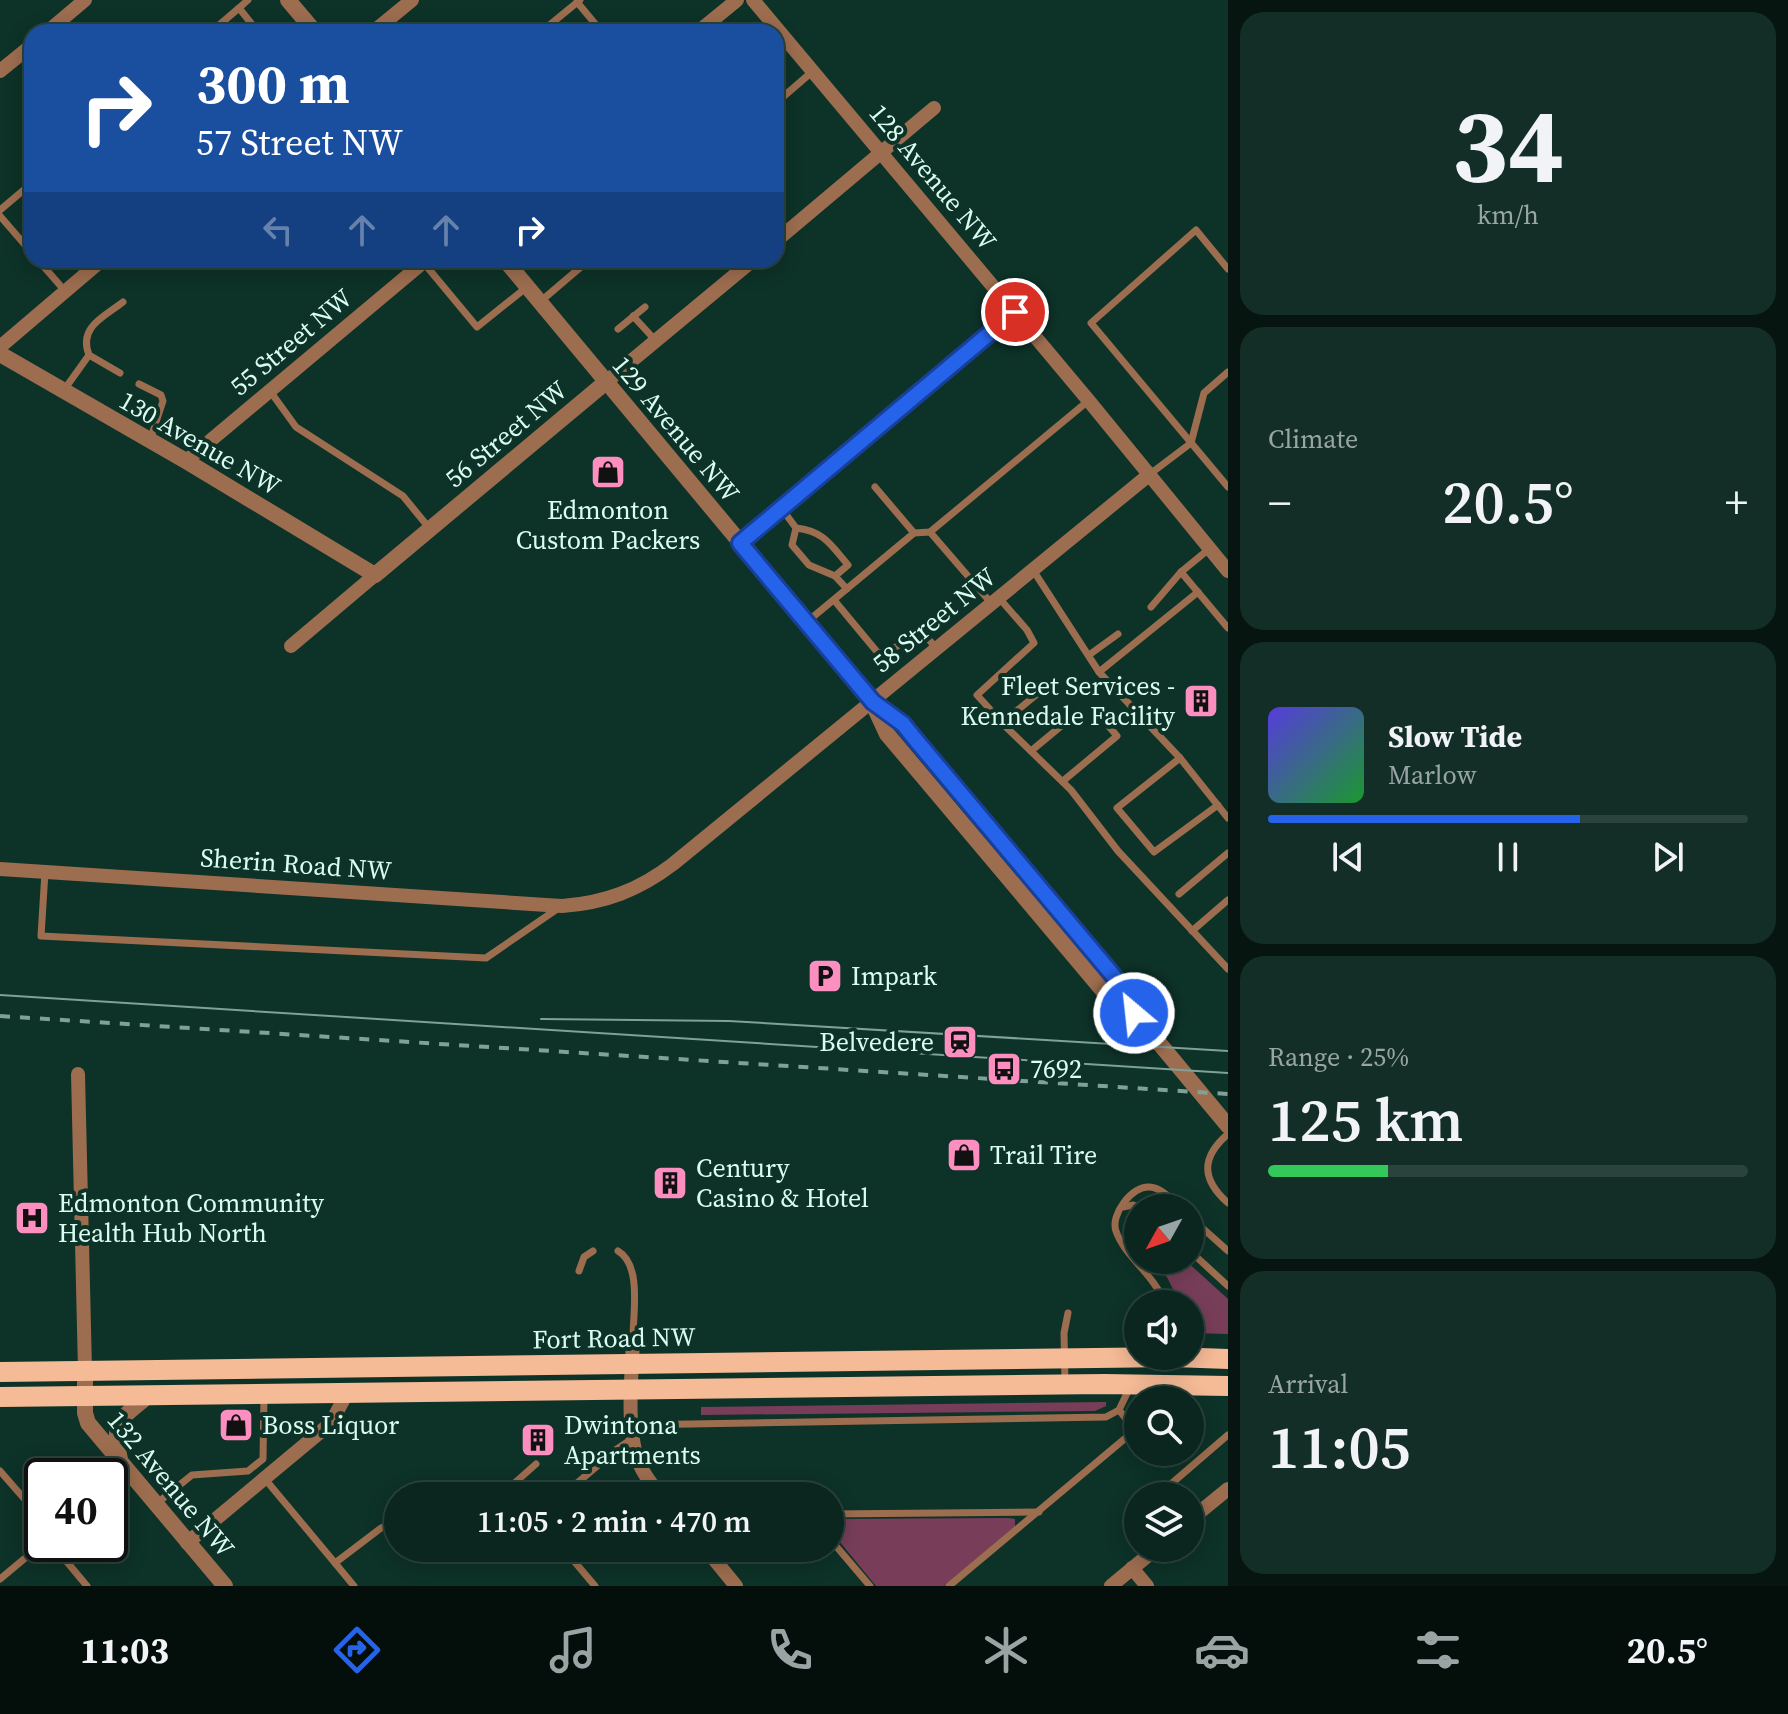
<!DOCTYPE html>
<meta charset="utf-8">
<style>
body{margin:0;font-family:"Source Serif 4",serif;background:#132e27;color:#f1f3f6;height:100vh;display:flex;flex-direction:column;font-size:30px;white-space:nowrap}
*{box-sizing:border-box;margin:0}
p{font-size:26px;color:#99a5a4}
.icon{flex:none;width:44px;height:44px;fill:none;stroke:currentColor;stroke-width:2;stroke-linecap:round;stroke-linejoin:round}
.map{position:relative;flex:1;overflow:hidden}
.side{display:flex;flex-direction:column;gap:12px;padding:12px;background:#061510;width:560px}
.side>*{flex:none}
.guide{position:absolute;left:24px;top:24px;width:760px;height:244px;border-radius:24px;box-shadow:0 4px 20px #0003,0 0 0 2px #2a433c;background:#1a4fa0;color:#fff;overflow:hidden}
.needle{width:52px;rotate:230deg}
.controls{position:absolute;left:1124px;top:1194px;display:grid;gap:16px}
.controls a{display:grid;place-items:center;width:80px;height:80px;border-radius:50%;background:#0a261e;box-shadow:0 4px 20px #0003,0 0 0 2px #2a433c;font-size:40px}
.speed{position:absolute;left:24px;top:1458px;display:flex;gap:16px;font-size:40px;font-weight:700;text-align:center}
.speed>*{display:grid;place-content:center;width:104px;height:104px;border-radius:50%;background:#0a261e;box-shadow:0 4px 20px #0003,0 0 0 2px #2a433c;line-height:1}
.speed .limit{border:4px solid #111;border-radius:12px;background:#fff;color:#111}
.pin{position:absolute;display:grid;place-items:center;width:68px;height:68px;color:#fff;margin:-34px;border:4px solid #fff;border-radius:50%;box-shadow:0 2px 8px #0007}
.me{position:absolute;width:88px;margin:-44px;rotate:332deg;stroke-linejoin:round;filter:drop-shadow(0 0 6px #0008)}
.turn{display:flex;align-items:center;gap:28px;height:168px;padding:0 40px;font-size:36px}
.turn .icon{width:104px;height:104px;stroke-width:2.5}
.turn b{display:block;font-size:56px;line-height:68px}
.lanes{display:flex;align-items:center;height:76px;padding:0 40px;background:#0003;justify-content:center;gap:40px;direction:ltr}
.lanes .off{opacity:.35}
.big{font-size:60px;font-weight:600;line-height:1.1}
.side .card{flex:1;display:flex;flex-direction:column;justify-content:center;gap:12px;min-width:0;padding:0 28px;border-radius:24px;background:#132e27}
.side .dial{align-items:center;gap:0}
.dial b{font-size:104px;line-height:1}
.song{display:flex;align-items:center;gap:24px}
.cover{width:96px;height:96px;border-radius:12px;background:linear-gradient(135deg,hsl(250 70% 55%),hsl(130 70% 35%))}
.played{height:8px;border-radius:4px;background:linear-gradient(90deg,#2563eb 65%,#2a433c 65%)}
.keys{display:flex;justify-content:space-around;direction:ltr}
.heat{display:flex;justify-content:space-between;align-items:center;font-size:44px;direction:ltr}
.charge{height:12px;border-radius:6px;background:linear-gradient(90deg,#34c759 25%,#2a433c 0)}
.trip{position:absolute;left:384px;top:1482px;width:460px;height:80px;border-radius:40px;background:#0a261e;box-shadow:0 4px 20px #0003,0 0 0 2px #2a433c;font-weight:600;line-height:80px;text-align:center}
.menu{display:flex;height:128px;justify-content:space-around;align-items:center;background:#040f0c;color:#99a5a4}
.menu .icon{width:56px;height:56px}
.menu .selected{color:#2563eb}
.menu b{font-size:36px;color:#f1f3f6}
main{display:flex;flex:1;min-height:0}
.map>svg:first-child{display:block}
</style>
<main>
<div class="map">
<svg width="1228" height="1586" viewBox="0 0 1228 1586">
<rect width="100%" height="100%" fill="#0d3228"/>
<g fill="#783e59">
<polygon points="1155,1260 1185,1260 1228,1299 1228,1334 1190,1333 1190,1304 1180,1304 1168,1279"/>
<polygon points="1104,1402 1106,1402 1106,1406 1095,1411 701,1415 701,1407"/>
<polygon points="1008,1518 1015,1519 1015,1527 944,1586 876,1586 830,1530 831,1519"/>
</g>
<g fill="none" stroke-linecap="round" stroke-linejoin="round">
<g stroke="#9d6d4f" stroke-width="7">
<polyline points="248,0 239,8 258,32"/>
<polyline points="577,2 602,32"/>
<polyline points="211,32 239,8"/>
<polyline points="541,32 580,0"/>
<polyline points="776,103 813,71"/>
<polyline points="0,210 32,183"/>
<polyline points="0,216 32,253"/>
<polyline points="38,260 65,291"/>
<polyline points="423,262 477,327 527,287"/>
<polyline points="1228,269 1196,230 1091,323 1228,487"/>
<polyline points="541,301 589,260"/>
<polyline points="633,316 656,341"/>
<polyline points="618,329 645,307"/>
<path d="M89 355C78 327 104 317 123 302"/>
<polyline points="139,384 161,395 163,401 150,440"/>
<polyline points="64,390 89,355 120,373"/>
<polyline points="270,391 296,427 403,496 430,529"/>
<polyline points="1150,474 1191,443 1204,393 1228,372"/>
<polyline points="875,487 914,533"/>
<polyline points="782,509 796,528 792,545 809,565 835,576 847,589"/>
<path d="M796 528C824 531 831 545 848 565L835 576"/>
<polyline points="930,532 992,604"/>
<polyline points="1209,549 1181,572 1228,628"/>
<polyline points="1033,570 1099,672 1180,758 1228,818"/>
<polyline points="999,598 1027,630 1034,643 977,695 1006,727 1071,790 1118,851 1228,969"/>
<polyline points="834,600 878,653 886,652 920,634 925,635 936,648"/>
<polyline points="1151,607 1181,572"/>
<polyline points="808,621 914,533 930,532 1088,401"/>
<polyline points="1089,655 1118,634"/>
<polyline points="1099,672 1198,592"/>
<polyline points="1002,723 1054,680"/>
<polyline points="1031,751 1078,712"/>
<polyline points="1180,758 1117,808 1154,852 1218,805"/>
<polyline points="1063,781 1117,736 1100,716"/>
<polyline points="45,872 41,936 486,958 560,907"/>
<polyline points="1179,894 1228,853"/>
<polyline points="1192,931 1228,900"/>
<path d="M1228 1134C1200 1158 1202 1180 1228 1203"/>
<polyline points="1123,1207 1133,1205 1143,1208"/>
<polyline points="1190,1217 1228,1251"/>
<path d="M618 1251C642 1265 633 1313 633 1338"/>
<polyline points="1190,1251 1228,1286"/>
<polyline points="579,1271 584,1257 593,1251"/>
<path d="M1165 1304C1155 1275 1124 1256 1116 1231 1110 1215 1132 1185 1150 1187 1162 1188 1172 1200 1180 1208"/>
<polyline points="1065,1383 1064,1333 1068,1313"/>
<polyline points="632,1425 1106,1417 1119,1410 1130,1387"/>
<polyline points="0,1471 42,1519"/>
<polyline points="265,1479 335,1563"/>
<polyline points="110,1487 127,1472"/>
<polyline points="500,1496 536,1464"/>
<polyline points="562,1496 617,1449 632,1439"/>
<polyline points="1157,1496 1228,1435"/>
<polyline points="156,1504 192,1475 248,1471 263,1459 264,1396"/>
<polyline points="830,1514 1039,1512"/>
<polyline points="830,1539 870,1586"/>
<polyline points="52,1544 87,1586"/>
<polyline points="563,1548 595,1586"/>
<polyline points="0,1579 42,1544"/>
<polyline points="354,1586 335,1563 381,1528 398,1519"/>
<polyline points="949,1586 1128,1436 1131,1425 1119,1410"/>
</g>
<g stroke="#9d6d4f" stroke-width="14">
<polyline points="753,0 1089,401 1228,571"/>
<polyline points="47,32 85,0"/>
<polyline points="373,32 412,0"/>
<polyline points="698,32 737,0"/>
<polyline points="0,71 32,45"/>
<polyline points="776,241 934,108"/>
<polyline points="0,347 102,260"/>
<polyline points="606,382 753,260"/>
<polyline points="186,461 426,260"/>
<polyline points="740,543 1015,312"/>
<polyline points="291,646 375,575"/>
<path d="M0 869 562 906C605 903 639 890 673 864L1150 474"/>
<polyline points="78,1074 85,1370"/>
<path d="M633 1339C632 1375 625 1432 640 1465 645 1477 653 1486 661 1496"/>
<polyline points="1190,1520 1228,1489"/>
<polyline points="187,1543 331,1423 347,1393"/>
<polyline points="705,1548 736,1586"/>
<polyline points="1132,1568 1147,1586"/>
<polyline points="1111,1586 1157,1548"/>
</g>
<g stroke="#9d6d4f" stroke-width="16">
<polyline points="288,0 315,32"/>
<polyline points="505,260 873,702 903,724 915,739 1132,998 1134,1013"/>
<polyline points="0,354 186,461 375,575 606,382"/>
<polyline points="873,704 887,734 1116,1006 1134,1013 1228,1126"/>
<polyline points="85,1370 85,1413 88,1423 225,1586"/>
<path d="M120 1459C111 1420 120 1420 148 1396"/>
</g>
<g stroke="#f5ba96" stroke-width="20">
<polyline points="0,1372 1174,1357 1228,1359"/>
<polyline points="0,1397 1104,1384 1228,1386"/>
</g>
<g stroke="#7fa197" stroke-width="2">
<polyline points="0,995 1228,1073"/>
<polyline points="541,1019 729,1021 1228,1051"/>
</g>
<polyline stroke="#7fa197" stroke-width="4" stroke-dasharray="10 10" stroke-linecap="butt" points="0,1016 1228,1094"/>
</g>
<g fill="none" stroke-linecap="round" stroke-linejoin="round">
<g stroke="#184099" stroke-width="20">
<polyline id="route" points="1015,312 740,543 873,702 903,724 915,739 1132,998 1134,1013"/>
</g>
<use href="#route" stroke="#2563eb" stroke-width="14"/>
</g>
<defs>
<g id="shop-square" transform="scale(1.8)"><rect x="-9" y="-9" width="18" height="18" rx="4" fill="#fd8ec0" stroke="#0d3228"/><path d="M-5-2.5h2.3a2.7 3.5 0 0 1 5.4 0H5L5.5 6h-11ZM-1.5-2.5h3a1.5 2.3 0 0 0-3 0Z" fill="#111"/></g>
<g id="building-square" transform="scale(1.8)"><rect x="-9" y="-9" width="18" height="18" rx="4" fill="#fd8ec0" stroke="#0d3228"/><path d="M-4-6H4V6H1V3H-1V6H-4ZM-2.5-4.3h1.7v1.8h-1.7ZM.8-4.3h1.7v1.8H.8ZM-2.5-1h1.7V.8h-1.7ZM.8-1h1.7V.8H.8Z" fill="#111"/></g>
<g id="parking-square" transform="scale(1.8)"><rect x="-9" y="-9" width="18" height="18" rx="4" fill="#fd8ec0" stroke="#0d3228"/><path d="M-3.5-5.5H1a3.5 3.5 0 0 1 0 7H-1V5.5H-3.5ZM-1-3.4V-.6H.8a1.4 1.4 0 0 0 0-2.8Z" fill="#111"/></g>
<g id="station-square" transform="scale(1.8)"><rect x="-9" y="-9" width="18" height="18" rx="4" fill="#fd8ec0" stroke="#0d3228"/><path d="M-3-6H3Q5-6 5-4V2Q5 4 3 4L4.5 6H3L1.5 4h-3L-3 6H-4.5L-3 4Q-5 4-5 2V-4Q-5-6-3-6ZM-3.5-4v3h7v-3ZM-3.5 1v1.5H-2V1ZM2 1v1.5H3.5V1Z" fill="#111"/></g>
<g id="bus-square" transform="scale(1.8)"><rect x="-9" y="-9" width="18" height="18" rx="4" fill="#fd8ec0" stroke="#0d3228"/><path d="M-5-6H5V4H4V6H2V4H-2V6H-4V4H-5ZM-3.5-4V0h7V-4ZM-3.5 1.2v1.5H-2V1.2ZM2 1.2v1.5H3.5V1.2Z" fill="#111"/></g>
<g id="hospital-square" transform="scale(1.8)"><rect x="-9" y="-9" width="18" height="18" rx="4" fill="#fd8ec0" stroke="#0d3228"/><path d="M-5-5h3v3.5h4V-5h3V5h-3V1.5h-4V5h-3Z" fill="#111"/></g>
</defs>
<g fill-rule="evenodd">
<use href="#shop-square" x="608" y="472"/>
<use href="#building-square" x="1201" y="701"/>
<use href="#parking-square" x="825" y="976"/>
<use href="#station-square" x="960" y="1042"/>
<use href="#bus-square" x="1004" y="1069"/>
<use href="#shop-square" x="964" y="1155"/>
<use href="#building-square" x="670" y="1183"/>
<use href="#hospital-square" x="32" y="1218"/>
<use href="#shop-square" x="236" y="1425"/>
<use href="#building-square" x="538" y="1440"/>
</g>
<g text-anchor="middle" stroke-width="8" stroke-linejoin="round" paint-order="stroke">
<g font-size="26" fill="#dbfcf1" stroke="#0d3228">
<text transform="translate(933 177) rotate(50)" y="9">128 Avenue NW</text>
<text transform="translate(291 342) rotate(-40)" y="9">55 Street NW</text>
<text transform="translate(676 429) rotate(50)" y="9">129 Avenue NW</text>
<text transform="translate(506 434) rotate(-40)" y="9">56 Street NW</text>
<text transform="translate(200 443) rotate(30)" y="9">130 Avenue NW</text>
<text transform="translate(934 620) rotate(-39)" y="9">58 Street NW</text>
<text transform="translate(296 864) rotate(4)" y="9">Sherin Road NW</text>
<text transform="translate(614 1338) rotate(-1)" y="9">Fort Road NW</text>
<text transform="translate(171 1484) rotate(50)" y="9">132 Avenue NW</text>
</g>
<g font-size="26" fill="#dbfcf1" stroke="#0d3228" text-anchor="start">
<text x="608" y="519" text-anchor="middle">Edmonton<tspan x="608" dy="30">Custom Packers</tspan></text>
<text x="1175" y="695" text-anchor="end">Fleet Services -<tspan x="1175" dy="30">Kennedale Facility</tspan></text>
<text x="851" y="985">Impark</text>
<text x="934" y="1051" text-anchor="end">Belvedere</text>
<text x="1030" y="1078">7692</text>
<text x="990" y="1164">Trail Tire</text>
<text x="696" y="1177">Century<tspan x="696" dy="30">Casino &amp; Hotel</tspan></text>
<text x="58" y="1212">Edmonton Community<tspan x="58" dy="30">Health Hub North</tspan></text>
<text x="262" y="1434">Boss Liquor</text>
<text x="564" y="1434">Dwintona<tspan x="564" dy="30">Apartments</tspan></text>
</g>
</g>
</svg>
<div class="controls">
<a><svg class="needle" viewBox="-14 -14 28 28"><path d="M0-13l5 13h-10z" fill="#e53935"/><path d="M0 13l5-13h-10z" fill="#99a5a4"/></svg></a>
<a><svg class="icon" aria-label="sound" viewBox="0 0 24 24"><path d="M4 9h4l5-4v14l-5-4H4zM17 9q2 3 0 6"/></svg></a>
<a><svg class="icon" aria-label="search" viewBox="0 0 24 24"><circle cx="10" cy="10" r="6"/><path d="M15 15l6 6"/></svg></a>
<a><svg class="icon" aria-label="layers" viewBox="0 0 24 24"><path d="M12 4l9 5-9 5-9-5zM3 14l9 5 9-5"/></svg></a>
</div>
<div class="speed"><div class="limit">40</div></div>
<div class="pin" style="left:1015px;top:312px;background:#d93025"><svg class="icon" aria-label="arrive" viewBox="0 0 24 24"><path d="M6 21V4h12l-3 4 3 4H6"/></svg></div>
<svg class="me" style="left:1134px;top:1013px" viewBox="-20 -20 40 40"><circle r="17" fill="#2563eb" stroke="#fff" stroke-width="3"/><path d="M0-11L8 9 0 5-8 9z" fill="#fff"/></svg>
<div class="trip">11:05 · 2 min · 470 m</div>
<div class="guide">
<div class="turn"><svg class="icon" aria-label="right" viewBox="0 0 24 24"><path d="M7 20v-9h11M14 6l5 5-5 5"/></svg><div><b>300 m</b>57 Street NW</div></div>
<div class="lanes"><svg class="icon off" aria-label="left" viewBox="0 0 24 24"><path d="M17 20v-9H6M10 6l-5 5 5 5"/></svg><svg class="icon off" aria-label="ahead" viewBox="0 0 24 24"><path d="M12 20V5M6 11l6-6 6 6"/></svg><svg class="icon off" aria-label="ahead" viewBox="0 0 24 24"><path d="M12 20V5M6 11l6-6 6 6"/></svg><svg class="icon" aria-label="right" viewBox="0 0 24 24"><path d="M7 20v-9h11M14 6l5 5-5 5"/></svg></div>
</div>
</div>
<section class="side">
<div class="card dial"><b>34</b><p>km/h</p></div>
<div class="card"><p>Climate</p>
<div class="heat"><a>−</a><b class="big">20.5°</b><a>+</a></div>
</div>
<div class="card">
<div class="song"><i class="cover"></i><div><b>Slow Tide</b><p>Marlow</p></div></div>
<div class="played"></div>
<div class="keys"><svg class="icon" aria-label="previous" viewBox="0 0 24 24"><path d="M18 5L8 12l10 7zM5 5v14"/></svg><svg class="icon" aria-label="pause" viewBox="0 0 24 24"><path d="M8 5v14M16 5v14"/></svg><svg class="icon" aria-label="next" viewBox="0 0 24 24"><path d="M6 5l10 7-10 7zM19 5v14"/></svg></div>
</div>
<div class="card"><p>Range · 25%</p><b class="big">125 km</b><div class="charge"></div></div>
<div class="card"><p>Arrival</p><b class="big">11:05</b></div>
</section>
</main>
<nav class="menu">
<b>11:03</b>
<svg class="icon selected" aria-label="directions" viewBox="0 0 24 24"><path d="M12 3l9 9-9 9-9-9zM9 14v-3h6M13 9l2 2-2 2"/></svg>
<svg class="icon" aria-label="music" viewBox="0 0 24 24"><path d="M9 18V5l10-2v13"/><circle cx="6" cy="18" r="3"/><circle cx="16" cy="16" r="3"/></svg>
<svg class="icon" aria-label="phone" viewBox="0 0 24 24"><path d="M5 4h4l2 5-3 2q2 4 5 5l2-3 5 2v4C11 20 4 13 5 4z"/></svg>
<svg class="icon" aria-label="climate" viewBox="0 0 24 24"><path d="M12 3v18M4 7l16 10M4 17L20 7"/></svg>
<svg class="icon" aria-label="car" viewBox="0 0 24 24"><path d="M5 17H2v-5l4-1 3-4h7l3 4 3 1v5h-3M9 17h6M6 11h13"/><circle cx="7" cy="17" r="2"/><circle cx="17" cy="17" r="2"/></svg>
<svg class="icon" aria-label="filters" viewBox="0 0 24 24"><path d="M4 7h16M4 17h16"/><circle cx="9" cy="7" r="2"/><circle cx="15" cy="17" r="2"/></svg>
<b>20.5°</b>
</nav>
